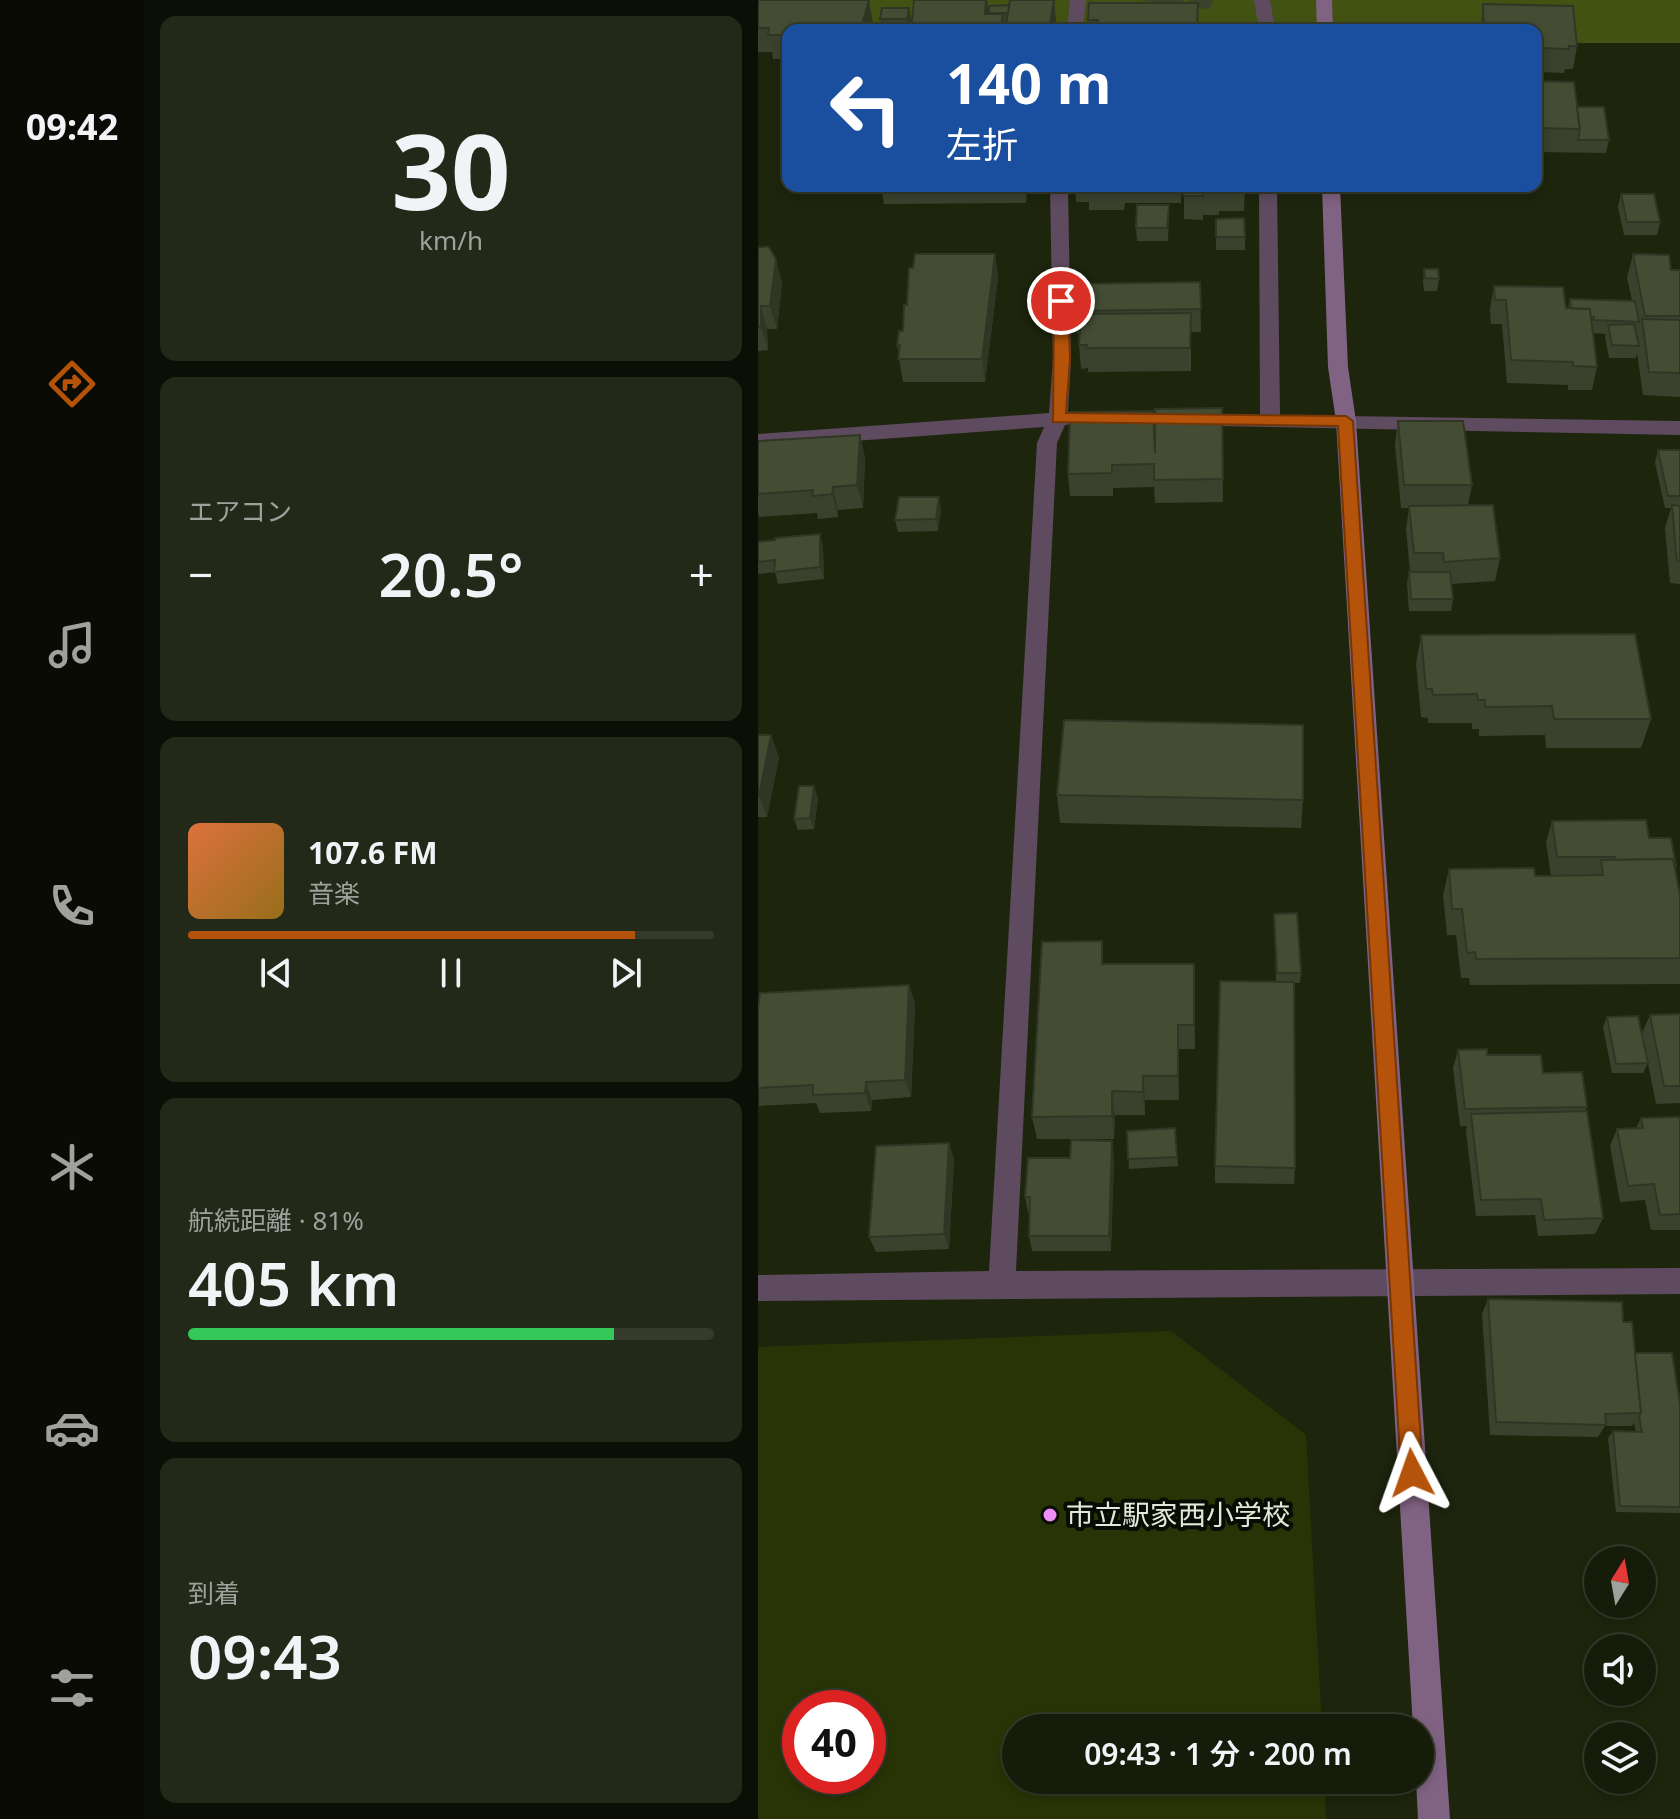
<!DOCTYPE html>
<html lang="ja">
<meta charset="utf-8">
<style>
body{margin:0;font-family:"Noto Sans","Noto Sans JP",sans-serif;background:#232918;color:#f1f3f6;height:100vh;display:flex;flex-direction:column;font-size:30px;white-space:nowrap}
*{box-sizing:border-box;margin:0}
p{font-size:26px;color:#9ea19c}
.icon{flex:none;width:44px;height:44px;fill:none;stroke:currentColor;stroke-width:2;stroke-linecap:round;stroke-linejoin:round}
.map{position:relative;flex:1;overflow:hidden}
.panel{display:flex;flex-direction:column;gap:16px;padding:16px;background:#0c0f06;width:614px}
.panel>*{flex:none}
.top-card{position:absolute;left:24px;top:24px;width:760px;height:168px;border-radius:16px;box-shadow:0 4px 12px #0003,0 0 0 2px #353a2b;background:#1a4fa0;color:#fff;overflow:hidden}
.needle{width:52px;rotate:11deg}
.controls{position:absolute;left:826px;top:1546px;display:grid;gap:16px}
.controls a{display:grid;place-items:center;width:72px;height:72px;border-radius:50%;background:#161c0a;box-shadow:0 4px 12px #0003,0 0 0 2px #353a2b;font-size:40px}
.speed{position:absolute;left:24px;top:1690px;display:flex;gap:16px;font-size:40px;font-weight:700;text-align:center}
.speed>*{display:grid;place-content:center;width:104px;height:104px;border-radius:50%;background:#161c0a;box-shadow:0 4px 12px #0003,0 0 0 2px #353a2b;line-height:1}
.speed .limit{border:12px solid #d22;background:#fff;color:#111}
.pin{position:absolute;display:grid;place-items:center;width:68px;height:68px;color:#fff;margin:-34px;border:4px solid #fff;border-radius:50%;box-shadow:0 2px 8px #0007}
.me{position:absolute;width:88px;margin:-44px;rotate:356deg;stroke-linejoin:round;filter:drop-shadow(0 0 6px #0008)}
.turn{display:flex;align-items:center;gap:28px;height:168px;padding:0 32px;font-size:36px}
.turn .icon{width:104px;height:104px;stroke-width:2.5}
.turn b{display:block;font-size:56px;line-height:68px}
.big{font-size:60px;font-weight:600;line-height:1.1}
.panel .tile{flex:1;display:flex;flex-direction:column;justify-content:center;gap:12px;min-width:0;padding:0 28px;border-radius:16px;background:#232918}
.panel .dial{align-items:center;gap:0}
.dial b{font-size:104px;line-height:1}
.song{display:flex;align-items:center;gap:24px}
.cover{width:96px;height:96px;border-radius:12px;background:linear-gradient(135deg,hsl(20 70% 55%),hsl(40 70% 35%))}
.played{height:8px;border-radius:4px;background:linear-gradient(90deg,#b45309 85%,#353a2b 85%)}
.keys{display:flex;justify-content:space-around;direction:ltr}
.heat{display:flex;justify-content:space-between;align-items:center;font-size:44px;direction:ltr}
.charge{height:12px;border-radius:6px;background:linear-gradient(90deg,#34c759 81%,#353a2b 0)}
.trip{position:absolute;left:244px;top:1714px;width:432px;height:80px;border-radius:40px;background:#161c0a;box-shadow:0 4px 12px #0003,0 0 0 2px #353a2b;font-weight:600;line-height:80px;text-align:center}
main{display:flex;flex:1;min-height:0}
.menu{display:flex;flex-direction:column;width:144px;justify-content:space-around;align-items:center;background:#090b04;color:#9ea19c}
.menu .icon{width:56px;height:56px}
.menu .on{color:#b45309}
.menu b{font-size:36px;color:#f1f3f6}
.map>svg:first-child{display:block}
</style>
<main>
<nav class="menu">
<b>09:42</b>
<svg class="icon on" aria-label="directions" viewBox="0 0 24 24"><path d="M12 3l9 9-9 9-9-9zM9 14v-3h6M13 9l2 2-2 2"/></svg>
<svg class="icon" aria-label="music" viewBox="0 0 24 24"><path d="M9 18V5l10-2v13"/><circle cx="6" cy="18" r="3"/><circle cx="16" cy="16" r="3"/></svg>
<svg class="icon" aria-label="phone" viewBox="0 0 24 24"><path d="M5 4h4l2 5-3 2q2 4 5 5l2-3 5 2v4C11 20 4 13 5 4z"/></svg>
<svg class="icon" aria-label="climate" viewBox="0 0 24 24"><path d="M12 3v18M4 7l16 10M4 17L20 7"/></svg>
<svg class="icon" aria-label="car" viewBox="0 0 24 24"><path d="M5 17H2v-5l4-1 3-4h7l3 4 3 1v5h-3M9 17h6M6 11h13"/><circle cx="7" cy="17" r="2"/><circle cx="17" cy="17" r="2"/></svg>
<svg class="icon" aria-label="filters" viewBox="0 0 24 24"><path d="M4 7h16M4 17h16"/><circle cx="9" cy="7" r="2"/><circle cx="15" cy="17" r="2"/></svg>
</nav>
<section class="panel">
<div class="tile dial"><b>30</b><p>km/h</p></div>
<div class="tile"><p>エアコン</p>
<div class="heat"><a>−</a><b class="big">20.5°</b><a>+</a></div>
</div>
<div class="tile">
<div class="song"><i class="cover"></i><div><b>107.6 FM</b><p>音楽</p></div></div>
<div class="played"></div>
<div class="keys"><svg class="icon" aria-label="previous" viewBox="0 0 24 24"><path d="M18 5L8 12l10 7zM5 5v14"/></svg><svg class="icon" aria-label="pause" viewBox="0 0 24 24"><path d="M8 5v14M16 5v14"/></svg><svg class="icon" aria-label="next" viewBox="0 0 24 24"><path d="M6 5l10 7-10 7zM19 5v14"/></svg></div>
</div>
<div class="tile"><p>航続距離 · 81%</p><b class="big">405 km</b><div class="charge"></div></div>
<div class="tile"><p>到着</p><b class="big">09:43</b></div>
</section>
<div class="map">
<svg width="922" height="1819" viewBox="0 0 922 1819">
<rect width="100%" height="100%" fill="#1d250d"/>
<path fill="#283406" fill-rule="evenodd" d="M413 1331 548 1435 564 1728H258V1780H566L568 1819H0V1347ZM42 1708H110V1776H42Z"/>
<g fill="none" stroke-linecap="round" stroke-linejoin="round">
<polygon fill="#415212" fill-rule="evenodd" points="0,0 922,0 922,43 778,43 778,30 30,30 30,34 0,34"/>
<g fill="#5e4b5f" fill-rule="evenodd">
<polygon points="312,0 328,0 325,30 309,30"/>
<polygon points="496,0 512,0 517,30 501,30"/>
<polygon points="292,186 310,186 313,359 310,412 320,413 323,418 320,423 307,425 299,443 258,1271 922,1268 922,1294 0,1301 0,1275 231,1271 279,443 286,427 0,448 0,434 291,413 295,359"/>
<polygon points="501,186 519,186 522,415 922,421 922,435 354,424 351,419 354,414 361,412 502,415"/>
</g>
<g fill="#806283" fill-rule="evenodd">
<polygon points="558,0 574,0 575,30 559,30"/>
<polygon points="564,186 582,186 590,367 598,421 692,1819 660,1819 658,1780 662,1780 662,1728 655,1728 578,421 570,367"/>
</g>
</g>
<g fill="#3a422d">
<polygon points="0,0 115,23 113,30 30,30 30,59 15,59 14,52 0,52"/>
<polygon points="156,0 229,0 230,14 231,6 298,20 297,30 247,30 248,26"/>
<polygon points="382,0 425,0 424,3 431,3 431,0 455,0 452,9 440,8 440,30 331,30 330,20 405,3"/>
<polygon points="725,4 819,46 815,69 807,69 806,73 779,72 778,30 722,30"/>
<polygon points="151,8 153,21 152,30 124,30 122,19"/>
<polygon points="778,81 819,107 851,140 848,153 778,152"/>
<polygon points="123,186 270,186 268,203 126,204"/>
<polygon points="317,186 423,186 423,203 367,203 366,210 331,210 331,202 318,202"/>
<polygon points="426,186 487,186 486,211 461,211 461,215 445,215 445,220 426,219"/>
<polygon points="661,186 730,186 729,190 661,188"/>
<polygon points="863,194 902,222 899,235 866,235 860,207"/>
<polygon points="411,205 410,241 379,241 378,228"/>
<polygon points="458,219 487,237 487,250 458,250"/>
<polygon points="0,248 24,283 19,329 9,329 10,350 0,351"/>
<polygon points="237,254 240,278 227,382 145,382 139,345 145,331 149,305"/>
<polygon points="875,254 913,270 922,270 922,397 885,395 879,353 878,358 851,358 847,337 848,334 835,333 839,367 834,390 810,390 810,385 749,383 744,324 733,324 732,309 736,286 808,308 810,308 812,299 874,300 869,278"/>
<polygon points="666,269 681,279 679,291 666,291 665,282"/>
<polygon points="442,282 443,332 433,332 433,371 330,372 330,368 323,369 321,345 321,334 319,334 317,311"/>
<polygon points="464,408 465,502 397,503 396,487 355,488 355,496 312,496 310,474 397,453"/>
<polygon points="640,421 714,485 710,505 742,558 737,581 693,584 695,599 693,611 651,611 649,584 651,572 652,572 648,529 651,508 643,508 637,445"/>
<polygon points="102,435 107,458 105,508 80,510 80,517 60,519 59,513 1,517 0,513 0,441"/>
<polygon points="900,450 922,450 922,584 912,583 907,528 913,508 907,508 897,463"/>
<polygon points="183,510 180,531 140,532 137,520"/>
<polygon points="0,542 65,546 66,579 20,584 17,572 0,574"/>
<polygon points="663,635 893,719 883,748 788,748 787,735 721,736 721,729 714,729 714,723 670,723 670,718 663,717 658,664"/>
<polygon points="0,735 21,757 9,817 0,817"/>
<polygon points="299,795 545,800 543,828 302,823"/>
<polygon points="60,798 56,829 40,830 36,819"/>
<polygon points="794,821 891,838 918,866 917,868 922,895 922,984 712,985 711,978 703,978 698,935 689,935 685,895 691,869 777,876 793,876 788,842"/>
<polygon points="516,914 543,973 542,983 536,983 537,1168 536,1184 457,1183 457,1166 518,982"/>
<polygon points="346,964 436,964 437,1049 421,1049 421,1100 387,1100 387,1115 357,1115 356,1139 279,1139 274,1117"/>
<polygon points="151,985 157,1004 153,1097 114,1100 113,1111 62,1113 58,1103 1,1106 0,1001 1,1002"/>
<polygon points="922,1014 922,1103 898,1104 884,1033 892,1015"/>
<polygon points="849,1017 890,1063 885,1073 854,1073 845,1027"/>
<polygon points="700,1050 729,1055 785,1073 829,1107 827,1111 845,1218 837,1234 780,1236 777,1215 718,1216 708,1131 709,1126 702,1126 695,1068"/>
<polygon points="922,1117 922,1230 893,1230 887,1200 862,1202 852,1146 859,1129 878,1128 883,1118"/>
<polygon points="417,1128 420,1166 371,1169 369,1131"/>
<polygon points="191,1143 196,1160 191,1249 118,1252 111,1237"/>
<polygon points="356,1157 353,1251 274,1251 271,1236 272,1213 270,1213 267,1197"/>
<polygon points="730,1299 865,1322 877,1353 922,1404 922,1513 858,1512 850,1438 855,1431 878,1432 876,1423 874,1426 847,1426 840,1437 732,1435 724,1314"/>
</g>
<g fill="#303624">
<polygon points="111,0 115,23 113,30 104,30"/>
<polygon points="228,0 229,0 231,20 227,14"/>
<polygon points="296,0 298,20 297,30 291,30"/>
<polygon points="151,8 153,21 151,30 149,19"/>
<polygon points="267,186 270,186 268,203"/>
<polygon points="237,254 240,278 227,382 224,359"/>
<polygon points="18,259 24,283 19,329 12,306"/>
<polygon points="3,306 9,329 10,350 3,327"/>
<polygon points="102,435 107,458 105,508 99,485"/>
<polygon points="75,487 80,510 80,517 74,494"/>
<polygon points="181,497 183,510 180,531 178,519"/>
<polygon points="62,534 65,546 66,579 62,567"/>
<polygon points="13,735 21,757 9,817 1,796"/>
<polygon points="56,786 60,798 56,829 52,818"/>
<polygon points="151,985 157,1004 153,1097 147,1080"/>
<polygon points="420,1025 421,1049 421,1100 420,1076"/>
<polygon points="385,1076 387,1100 387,1115 385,1092"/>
<polygon points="108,1082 114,1100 113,1111 107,1093"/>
<polygon points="354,1091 357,1115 356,1139 354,1116"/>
<polygon points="354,1141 356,1157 353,1251 351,1236"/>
<polygon points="191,1143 196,1160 191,1249 186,1234"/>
</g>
<g fill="#444d34" stroke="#303624" stroke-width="2">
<polygon points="0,0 111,0 103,28 57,28 56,30 30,30 30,35 10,35 11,28 0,28"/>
<polygon points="156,0 228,0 227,14 245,14 243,30 153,30"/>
<polygon points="252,0 296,0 291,30 247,30"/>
<polygon points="331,3 440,3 439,27 403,26 402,30 339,30 340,20 330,20"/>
<polygon points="725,4 815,6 819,46 811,46 811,49 783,48 782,43 778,42 778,30 726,30"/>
<polygon points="251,5 250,13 231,13 231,6"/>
<polygon points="124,8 151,8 149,19 122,19"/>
<polygon points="778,81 816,82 822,129 778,128"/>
<polygon points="819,107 846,107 851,140 820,140 822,129"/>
<polygon points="330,186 365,186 330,187"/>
<polygon points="426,186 487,186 486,188 461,187 461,191 445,191 445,196 425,196"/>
<polygon points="863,194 896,194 902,222 869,222"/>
<polygon points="379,205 411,205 409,228 378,228"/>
<polygon points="486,218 487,237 458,237 458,219"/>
<polygon points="10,246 18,259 12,306 3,306 3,327 0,327 0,248"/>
<polygon points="157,254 237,254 224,359 140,359 142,345 139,345 141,331 145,331 146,305 149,305 151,268 155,268"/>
<polygon points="875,254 911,255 913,270 922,270 922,316 887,316"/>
<polygon points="666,269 680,269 681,279 667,278"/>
<polygon points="442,282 443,309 317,311 318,284"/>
<polygon points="736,286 805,287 808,308 832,309 839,367 815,366 815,362 753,360 748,300 737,300"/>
<polygon points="812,299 877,301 881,322 836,320 836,317 833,317 832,309 813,308"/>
<polygon points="433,313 432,348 328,348 329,345 321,345 323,314"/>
<polygon points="884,319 922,320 922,373 891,372"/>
<polygon points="876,324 881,346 854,345 850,325"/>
<polygon points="464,408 465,479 396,480 396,464 354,465 354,473 310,474 312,412 395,411 397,453 397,409"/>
<polygon points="640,421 705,421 714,485 646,485"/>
<polygon points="102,435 99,485 75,487 74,494 54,496 55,490 0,494 0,441"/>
<polygon points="900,450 922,450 922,496 910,496"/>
<polygon points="141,497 181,497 178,519 137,520"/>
<polygon points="735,505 742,558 686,562 685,553 656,553 651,506"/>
<polygon points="914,505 922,506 922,561 919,561"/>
<polygon points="62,534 62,567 16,572 17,560 0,562 0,542 17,540 17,538"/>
<polygon points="651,572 692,572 695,599 653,599"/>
<polygon points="877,634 893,719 796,719 794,706 727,707 727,700 720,700 719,694 675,695 674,689 668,689 663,635"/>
<polygon points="306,720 545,725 545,800 299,795"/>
<polygon points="0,735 13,735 1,796 0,796"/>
<polygon points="41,786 56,786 52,818 36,819"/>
<polygon points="888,820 891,838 913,838 918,866 917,866 915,859 857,860 857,857 799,857 794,821"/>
<polygon points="915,859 922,895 922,958 718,959 717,952 709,953 704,909 694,909 691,869 776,868 777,876 845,875 843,860"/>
<polygon points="539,913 543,973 519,973 516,914"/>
<polygon points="344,941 344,964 436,964 436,1025 420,1025 420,1076 385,1076 385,1092 354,1091 354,1116 274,1117 284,942"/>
<polygon points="462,981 536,982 537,1168 457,1166"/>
<polygon points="151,985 147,1080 108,1082 107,1093 55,1095 55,1085 0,1088 0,1009 2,993"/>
<polygon points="922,1014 922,1086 906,1086 892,1015"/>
<polygon points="880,1016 890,1063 858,1064 849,1017"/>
<polygon points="729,1049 729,1055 783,1055 785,1073 824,1072 829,1107 707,1109 700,1050"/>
<polygon points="829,1111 845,1218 786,1220 783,1199 723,1200 713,1114"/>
<polygon points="922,1117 922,1214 902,1215 896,1184 870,1186 859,1129 885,1128 883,1118"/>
<polygon points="417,1128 419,1157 370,1159 369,1131"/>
<polygon points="313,1140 354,1141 351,1236 271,1236 272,1197 267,1197 270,1158 312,1158"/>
<polygon points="191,1143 186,1234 111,1237 118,1146"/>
<polygon points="730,1299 864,1302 865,1322 874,1322 883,1413 847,1414 848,1425 738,1422"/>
<polygon points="877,1353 914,1353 922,1404 922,1507 862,1506 855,1431 884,1432 881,1416 883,1413"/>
</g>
<polygon fill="#b45309" stroke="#753606" stroke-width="2" points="303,297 310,301 312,359 308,413 588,416 595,421 665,1473 662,1481 654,1484 646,1481 643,1473 580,426 295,422 296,301"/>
<circle fill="#ee8cf8" stroke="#090c04" stroke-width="3" cx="292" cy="1515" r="8"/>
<g text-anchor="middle" stroke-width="8" stroke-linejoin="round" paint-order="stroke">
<g font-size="28" fill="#e3e8d9" stroke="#090c04" text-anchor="start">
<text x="308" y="1525">市立駅家西小学校</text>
</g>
</g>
</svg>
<div class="controls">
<a><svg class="needle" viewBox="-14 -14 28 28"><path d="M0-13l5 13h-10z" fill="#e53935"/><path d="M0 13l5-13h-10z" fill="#9ea19c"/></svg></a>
<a><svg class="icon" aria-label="sound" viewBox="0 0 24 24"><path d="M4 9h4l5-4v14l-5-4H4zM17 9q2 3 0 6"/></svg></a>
<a><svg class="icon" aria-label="layers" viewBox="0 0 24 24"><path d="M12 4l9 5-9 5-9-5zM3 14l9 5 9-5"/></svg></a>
</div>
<div class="speed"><div class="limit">40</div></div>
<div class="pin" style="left:303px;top:301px;background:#d93025"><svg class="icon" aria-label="arrive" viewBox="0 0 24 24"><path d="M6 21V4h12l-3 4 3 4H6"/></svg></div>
<svg class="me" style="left:654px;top:1473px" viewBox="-20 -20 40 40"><path d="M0-17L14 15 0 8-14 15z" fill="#b45309" stroke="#fff" stroke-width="4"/></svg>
<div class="trip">09:43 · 1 分 · 200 m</div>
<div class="top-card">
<div class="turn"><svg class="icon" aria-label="left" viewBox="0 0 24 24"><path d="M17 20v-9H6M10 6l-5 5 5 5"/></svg><div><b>140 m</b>左折</div></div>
</div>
</div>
</main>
